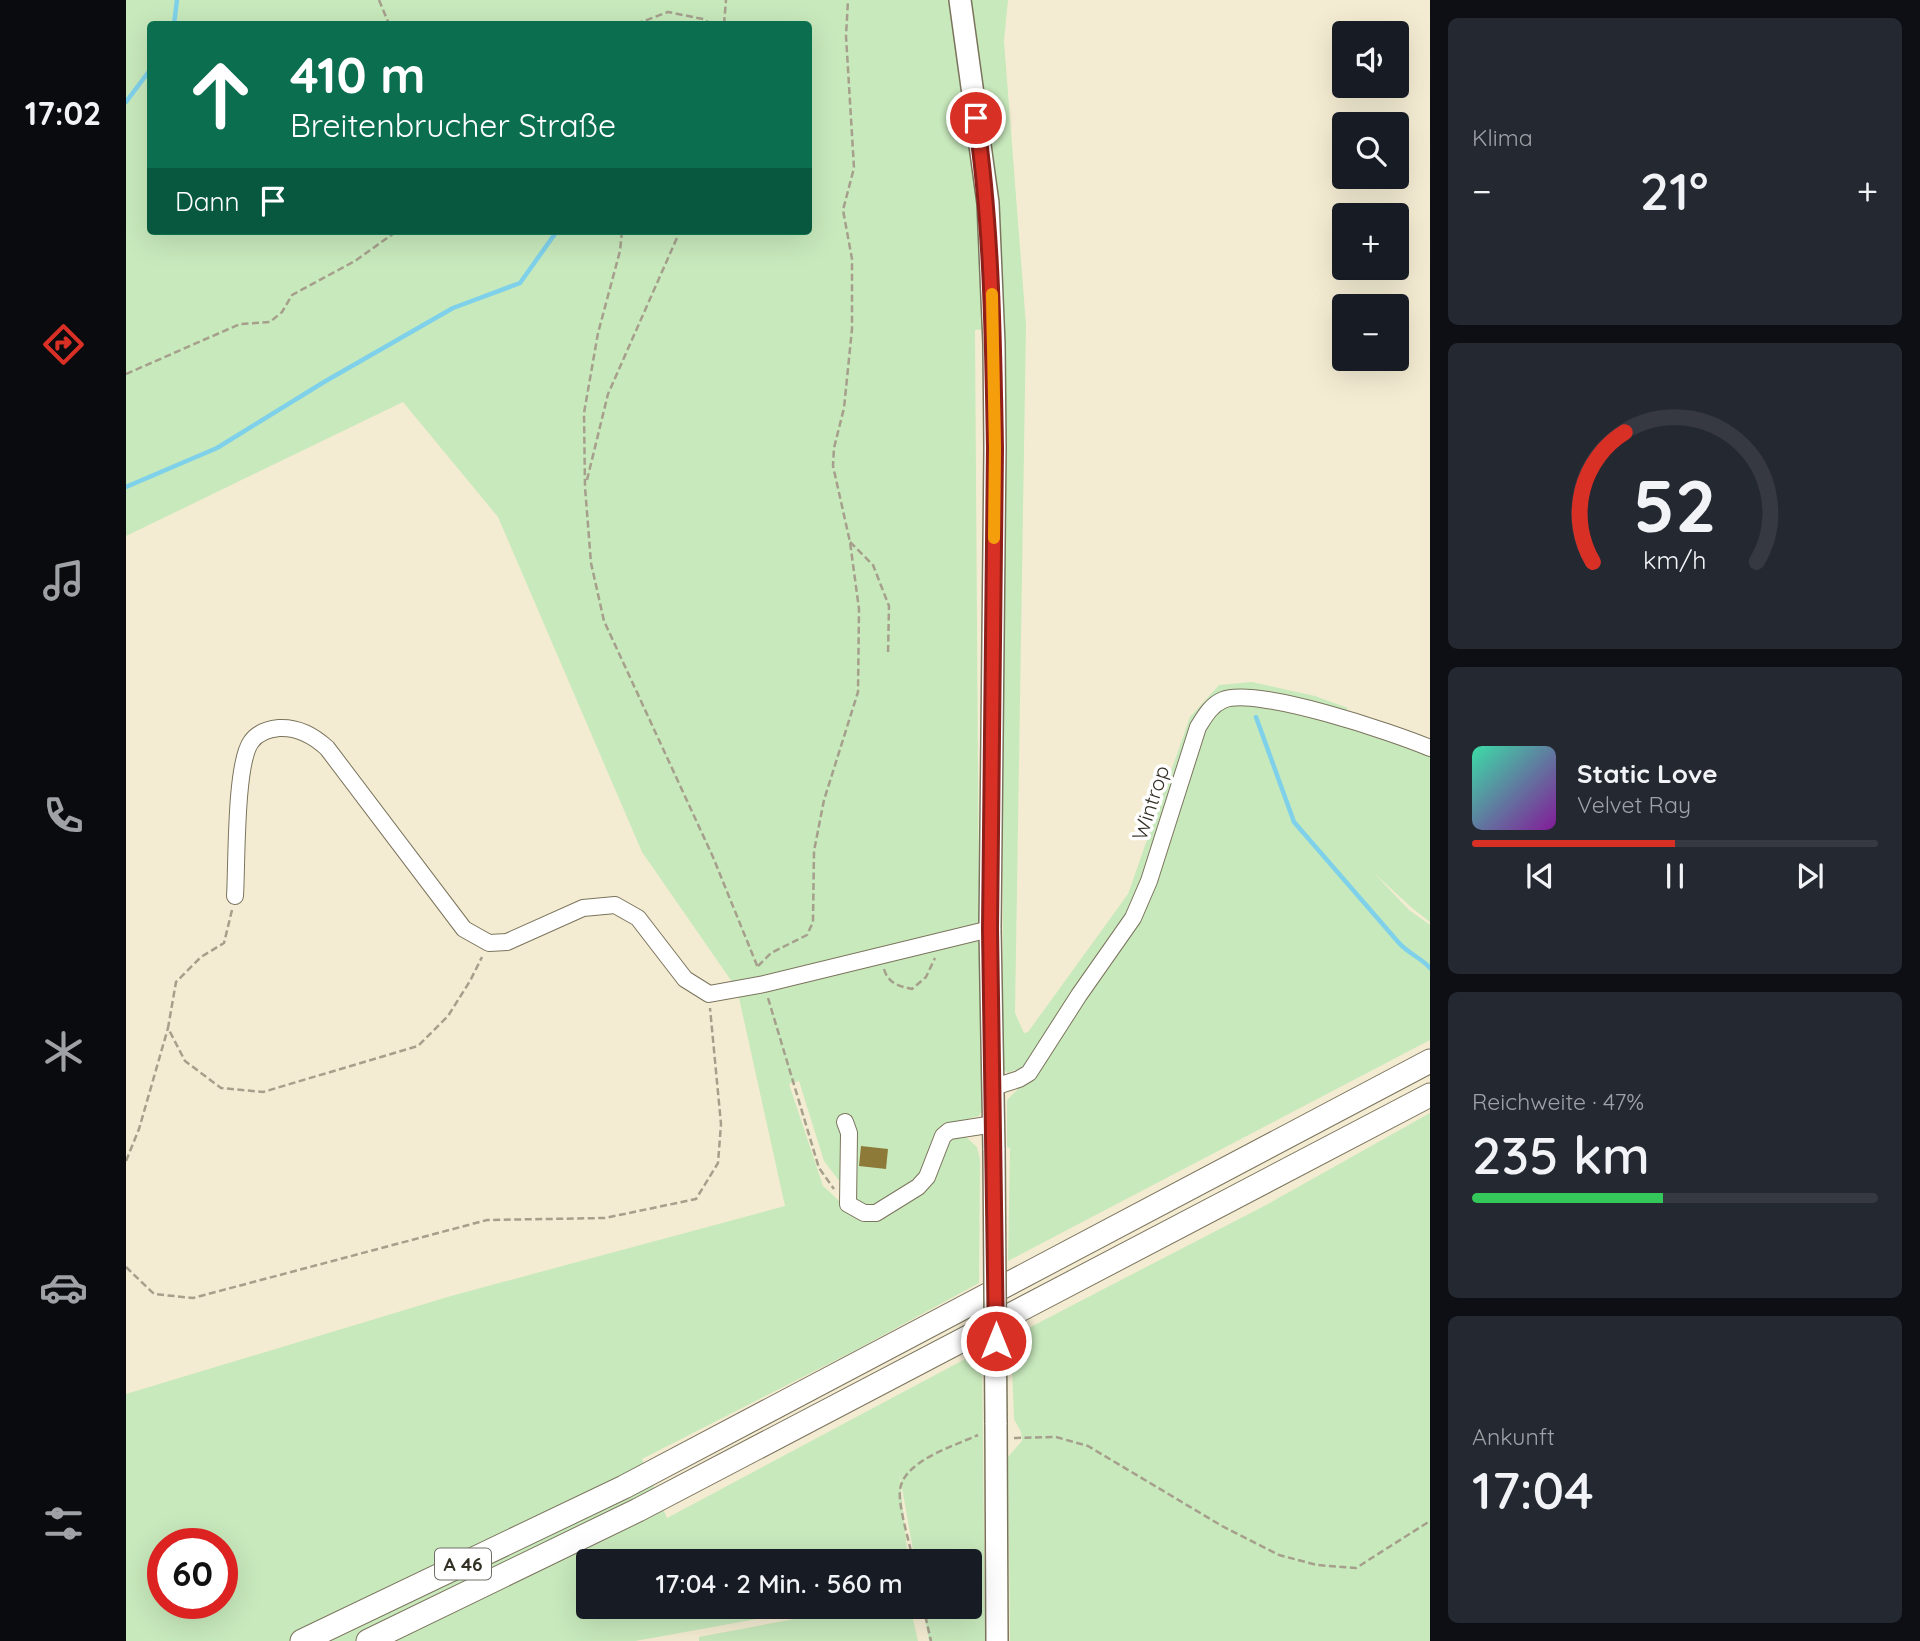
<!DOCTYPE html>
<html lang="de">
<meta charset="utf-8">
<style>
body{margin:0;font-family:Quicksand,sans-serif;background:#242831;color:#f1f3f6;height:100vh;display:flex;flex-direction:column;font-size:26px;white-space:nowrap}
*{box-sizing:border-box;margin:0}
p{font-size:23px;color:#9ea1a6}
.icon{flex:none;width:38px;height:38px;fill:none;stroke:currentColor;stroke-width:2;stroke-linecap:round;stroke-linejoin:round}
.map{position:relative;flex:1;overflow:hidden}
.panel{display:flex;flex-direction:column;gap:18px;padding:18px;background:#0d0f14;width:490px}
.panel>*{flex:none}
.hud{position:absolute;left:21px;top:21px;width:665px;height:214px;border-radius:7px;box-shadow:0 7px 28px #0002;background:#0b6e4f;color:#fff;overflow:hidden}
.controls{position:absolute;left:1206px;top:21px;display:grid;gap:14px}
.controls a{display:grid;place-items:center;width:77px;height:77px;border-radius:7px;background:#171b24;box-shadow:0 7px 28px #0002;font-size:35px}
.speed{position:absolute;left:21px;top:1528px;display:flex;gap:14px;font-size:35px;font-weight:700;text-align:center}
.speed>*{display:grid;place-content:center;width:91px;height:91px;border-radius:50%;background:#171b24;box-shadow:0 7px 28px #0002;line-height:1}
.speed .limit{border:10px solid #d22;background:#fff;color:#111}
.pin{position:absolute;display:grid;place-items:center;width:60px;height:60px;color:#fff;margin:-30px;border:4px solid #fff;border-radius:50%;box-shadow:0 2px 7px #0007}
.me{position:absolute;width:77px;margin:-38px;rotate:0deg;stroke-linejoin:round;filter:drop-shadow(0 0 5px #0008)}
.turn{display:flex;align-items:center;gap:24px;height:147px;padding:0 28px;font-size:32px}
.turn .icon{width:91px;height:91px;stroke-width:2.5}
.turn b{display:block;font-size:49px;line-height:60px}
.then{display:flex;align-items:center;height:66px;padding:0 28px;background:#0003;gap:14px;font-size:26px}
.big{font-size:52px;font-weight:600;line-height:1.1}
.panel .widget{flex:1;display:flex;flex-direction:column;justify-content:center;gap:10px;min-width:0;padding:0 24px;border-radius:10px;background:#242831}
.panel .dial{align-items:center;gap:0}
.dial svg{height:182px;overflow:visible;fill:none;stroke:#363941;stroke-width:7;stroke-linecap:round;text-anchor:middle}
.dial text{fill:#f1f3f6;stroke:none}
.song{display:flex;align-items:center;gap:21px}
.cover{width:84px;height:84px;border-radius:10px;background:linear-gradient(135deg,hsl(160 70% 55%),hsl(290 70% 35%))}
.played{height:7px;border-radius:4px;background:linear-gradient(90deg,#d93025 50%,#363941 50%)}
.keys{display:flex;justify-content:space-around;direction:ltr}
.heat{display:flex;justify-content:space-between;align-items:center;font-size:38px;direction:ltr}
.charge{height:10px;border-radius:5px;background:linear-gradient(90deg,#34c759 47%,#363941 0)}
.trip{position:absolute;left:450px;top:1549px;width:406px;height:70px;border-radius:7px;background:#171b24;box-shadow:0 7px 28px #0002;font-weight:600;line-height:70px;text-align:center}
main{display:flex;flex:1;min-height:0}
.tab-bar{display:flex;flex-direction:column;width:126px;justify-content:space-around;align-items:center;background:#090b0e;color:#9ea1a6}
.tab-bar .icon{width:49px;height:49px}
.tab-bar .active{color:#d93025}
.tab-bar b{font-size:32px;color:#f1f3f6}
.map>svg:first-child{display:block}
</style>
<main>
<nav class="tab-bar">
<b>17:02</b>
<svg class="icon active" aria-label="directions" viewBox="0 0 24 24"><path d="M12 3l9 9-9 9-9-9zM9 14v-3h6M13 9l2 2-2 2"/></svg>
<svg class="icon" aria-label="music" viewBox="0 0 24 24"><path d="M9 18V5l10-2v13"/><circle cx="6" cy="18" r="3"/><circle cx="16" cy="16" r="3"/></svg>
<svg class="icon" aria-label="phone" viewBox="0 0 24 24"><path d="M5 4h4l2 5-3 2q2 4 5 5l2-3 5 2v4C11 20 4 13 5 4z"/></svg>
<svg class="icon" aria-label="climate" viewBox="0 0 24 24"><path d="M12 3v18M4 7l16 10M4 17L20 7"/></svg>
<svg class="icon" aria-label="car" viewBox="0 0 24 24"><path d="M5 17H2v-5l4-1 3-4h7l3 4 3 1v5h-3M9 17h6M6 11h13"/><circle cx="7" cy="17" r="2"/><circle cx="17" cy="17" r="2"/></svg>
<svg class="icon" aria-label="filters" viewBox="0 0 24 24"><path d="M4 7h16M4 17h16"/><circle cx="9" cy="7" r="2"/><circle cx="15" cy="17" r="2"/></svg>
</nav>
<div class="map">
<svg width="1304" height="1641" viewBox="0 0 1304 1641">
<rect width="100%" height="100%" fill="#f4ecd2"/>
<g fill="#c8e9bc" fill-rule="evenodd">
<path d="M0 0H882L878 41 900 325 889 1013 898 1033 902 1032 1002 894 1064 717 1093 685 1126 682 1189 696 1222 708 1217 714 1223 723 1304 754V922L1286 908 1248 873 1283 910 1304 925V1040L882 1261 884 1148 881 1147V1100L897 1084 899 1066 882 1073 877 1069C876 822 880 575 875 328L849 330 853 917 858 1106 853 1116 830 1122 816 1133 790 1183 757 1205 739 1207 727 1199 698 1161 673 1081 663 1084 697 1186 721 1208 737 1216 762 1215 796 1190 822 1138 841 1133V1138L851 1147 854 1160 853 1283 728 1351 516 1459 541 1518 856 1350 859 1641H803L797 1607 844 1606V1561H789L773 1471 782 1561H462V1606L698 1607 509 1641H0V1394L325 1296 659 1206 611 989 516 852 372 517 277 402 0 536ZM24 24H682V231H24ZM37 1544H96V1603H37Z"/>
<polygon points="1304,1113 1304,1641 884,1641 882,1457 896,1441 895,1432 888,1419 885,1337 1140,1205"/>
<polygon points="784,1606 792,1641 573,1641 573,1637 732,1607"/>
</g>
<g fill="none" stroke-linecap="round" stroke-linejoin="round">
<g stroke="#7fd1ea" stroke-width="4.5">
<polyline points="48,24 51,0"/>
<polyline points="0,102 24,70"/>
<polyline points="0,487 91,448 198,382 327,308 394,283 431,231"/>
<path d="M1130 717 1168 822 1273 943C1283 954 1294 957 1304 968"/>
</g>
</g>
<polygon fill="#8d7a39" points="735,1146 762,1149 760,1169 733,1166"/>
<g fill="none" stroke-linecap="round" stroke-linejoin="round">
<g stroke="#7b745d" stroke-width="18">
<g id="minor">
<path d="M109 896C111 865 109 764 125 742 131 733 143 729 153 728 171 727 188 736 201 748L338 929 363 943 381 942 457 908 489 905 512 918 559 979 583 994 638 984 864 929"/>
<path d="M868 1087 893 1079 903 1073 953 995 1007 918 1023 881 1072 727C1079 716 1085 705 1097 700 1130 686 1269 733 1304 748"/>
<polyline points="719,1122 723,1133 722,1204 738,1213 750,1213 792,1187 801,1177 817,1136 823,1131 868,1124"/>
</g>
</g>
<g stroke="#7b745d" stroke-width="24">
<g id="major">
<polyline points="834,0 862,203 868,344 869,448 864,929 868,1150"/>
<polyline points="870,1423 871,1641"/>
</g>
</g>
<g stroke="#7b745d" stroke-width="25">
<g id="highway">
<polyline points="176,1641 498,1487 1304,1061"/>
<polyline points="242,1641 512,1510 1304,1095"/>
</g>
</g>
<g stroke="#a59f8c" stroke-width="2.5" stroke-dasharray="7 3.5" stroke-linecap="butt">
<polyline points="253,0 263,24"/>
<polyline points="510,24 542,12 577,19 585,24"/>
<polyline points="598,24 600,0"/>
<polyline points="496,231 494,251 472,333 458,413 459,487 465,563 478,621 587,857 632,968"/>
<polyline points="0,374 114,324 144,322 156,312 166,295 229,261 271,231"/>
<polyline points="461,480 482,394 554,231"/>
<polyline points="724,542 747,565 763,606 762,655"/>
<polyline points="106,910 98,943 75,957 50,982 42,1028 59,1061 95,1088 137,1092 292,1046 322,1016 344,981 356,957"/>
<polyline points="632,966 645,953 681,935 687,922 688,851 698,800 732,692 733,609 724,542 707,466 708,448 718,408 726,329 726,259 717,210 728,168 720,36 722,0"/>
<path d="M758 969C762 983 772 986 786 989L800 977 809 958"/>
<polyline points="642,998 693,1168 708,1189"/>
<polyline points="0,1161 13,1129 42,1028"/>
<polyline points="0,1267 28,1294 67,1298 361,1220 479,1218 570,1199 592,1163 595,1124 584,1008"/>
<polyline points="888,1438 930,1437 962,1446 1096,1526 1153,1555 1191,1565 1230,1568 1304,1521"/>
<path d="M787 1561C784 1543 772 1507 774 1490 777 1461 828 1446 852 1435"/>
<polyline points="797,1606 805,1641"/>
</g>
<use href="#minor" stroke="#fff" stroke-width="16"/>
<use href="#major" stroke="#fff" stroke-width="21"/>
<use href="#highway" stroke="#fff" stroke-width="23"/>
<g stroke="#7b745d" stroke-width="24" stroke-linecap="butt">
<polyline id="major-bridge" points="868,1150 870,1423"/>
</g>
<use href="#major-bridge" stroke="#fff" stroke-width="21"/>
</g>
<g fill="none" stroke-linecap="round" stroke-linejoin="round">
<g stroke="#8d1f18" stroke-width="18">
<path id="route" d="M850 118C866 228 867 337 869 448L864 929 870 1341"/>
</g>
<use href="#route" stroke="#d93025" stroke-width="12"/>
<polyline stroke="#f59e0b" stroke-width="12" points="866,294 869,448 868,538"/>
</g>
<g text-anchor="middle" stroke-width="7" stroke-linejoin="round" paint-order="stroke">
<rect fill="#fff" stroke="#706e67" stroke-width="2" x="309" y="1548.5" width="56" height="31" rx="5"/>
<g font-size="19" font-weight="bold" fill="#333026">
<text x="337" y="1571">A 46</text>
</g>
<g font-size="21" fill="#333026" stroke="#fff">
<text transform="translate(1025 803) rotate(-72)" y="7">Wintrop</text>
</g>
</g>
</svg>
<div class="controls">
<a><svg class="icon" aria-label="sound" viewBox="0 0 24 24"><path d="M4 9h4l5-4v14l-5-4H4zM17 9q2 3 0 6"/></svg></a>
<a><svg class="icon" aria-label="search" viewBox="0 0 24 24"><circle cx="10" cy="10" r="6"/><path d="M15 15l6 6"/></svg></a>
<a>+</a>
<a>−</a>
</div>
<div class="speed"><div class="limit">60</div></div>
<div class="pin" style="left:850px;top:118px;background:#d93025"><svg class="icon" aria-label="arrive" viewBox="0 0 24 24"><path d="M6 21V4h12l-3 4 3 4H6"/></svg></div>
<svg class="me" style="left:870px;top:1341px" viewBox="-20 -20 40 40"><circle r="17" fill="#d93025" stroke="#fff" stroke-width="3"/><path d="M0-11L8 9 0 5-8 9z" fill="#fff"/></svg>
<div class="trip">17:04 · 2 Min. · 560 m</div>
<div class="hud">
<div class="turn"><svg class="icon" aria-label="ahead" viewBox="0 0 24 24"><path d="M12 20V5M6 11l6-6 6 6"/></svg><div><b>410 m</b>Breitenbrucher Straße</div></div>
<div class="then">Dann<svg class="icon" aria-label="arrive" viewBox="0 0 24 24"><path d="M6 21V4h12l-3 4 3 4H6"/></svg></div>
</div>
</div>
<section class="panel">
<div class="widget"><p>Klima</p>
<div class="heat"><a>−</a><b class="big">21°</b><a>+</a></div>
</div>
<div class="widget dial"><svg viewBox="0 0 100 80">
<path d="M14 69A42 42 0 1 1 86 69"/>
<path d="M14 69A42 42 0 0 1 28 12" stroke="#d93025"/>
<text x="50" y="56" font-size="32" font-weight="700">52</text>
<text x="50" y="72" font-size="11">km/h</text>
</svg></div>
<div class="widget">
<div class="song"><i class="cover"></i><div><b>Static Love</b><p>Velvet Ray</p></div></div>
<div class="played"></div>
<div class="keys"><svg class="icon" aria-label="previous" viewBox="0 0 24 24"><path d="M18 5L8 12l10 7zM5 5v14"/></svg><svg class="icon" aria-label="pause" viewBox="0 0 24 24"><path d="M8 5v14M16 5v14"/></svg><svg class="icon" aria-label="next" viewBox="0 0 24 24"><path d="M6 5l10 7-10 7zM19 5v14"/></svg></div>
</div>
<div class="widget"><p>Reichweite · 47%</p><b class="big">235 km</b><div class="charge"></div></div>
<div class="widget"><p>Ankunft</p><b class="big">17:04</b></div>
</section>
</main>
